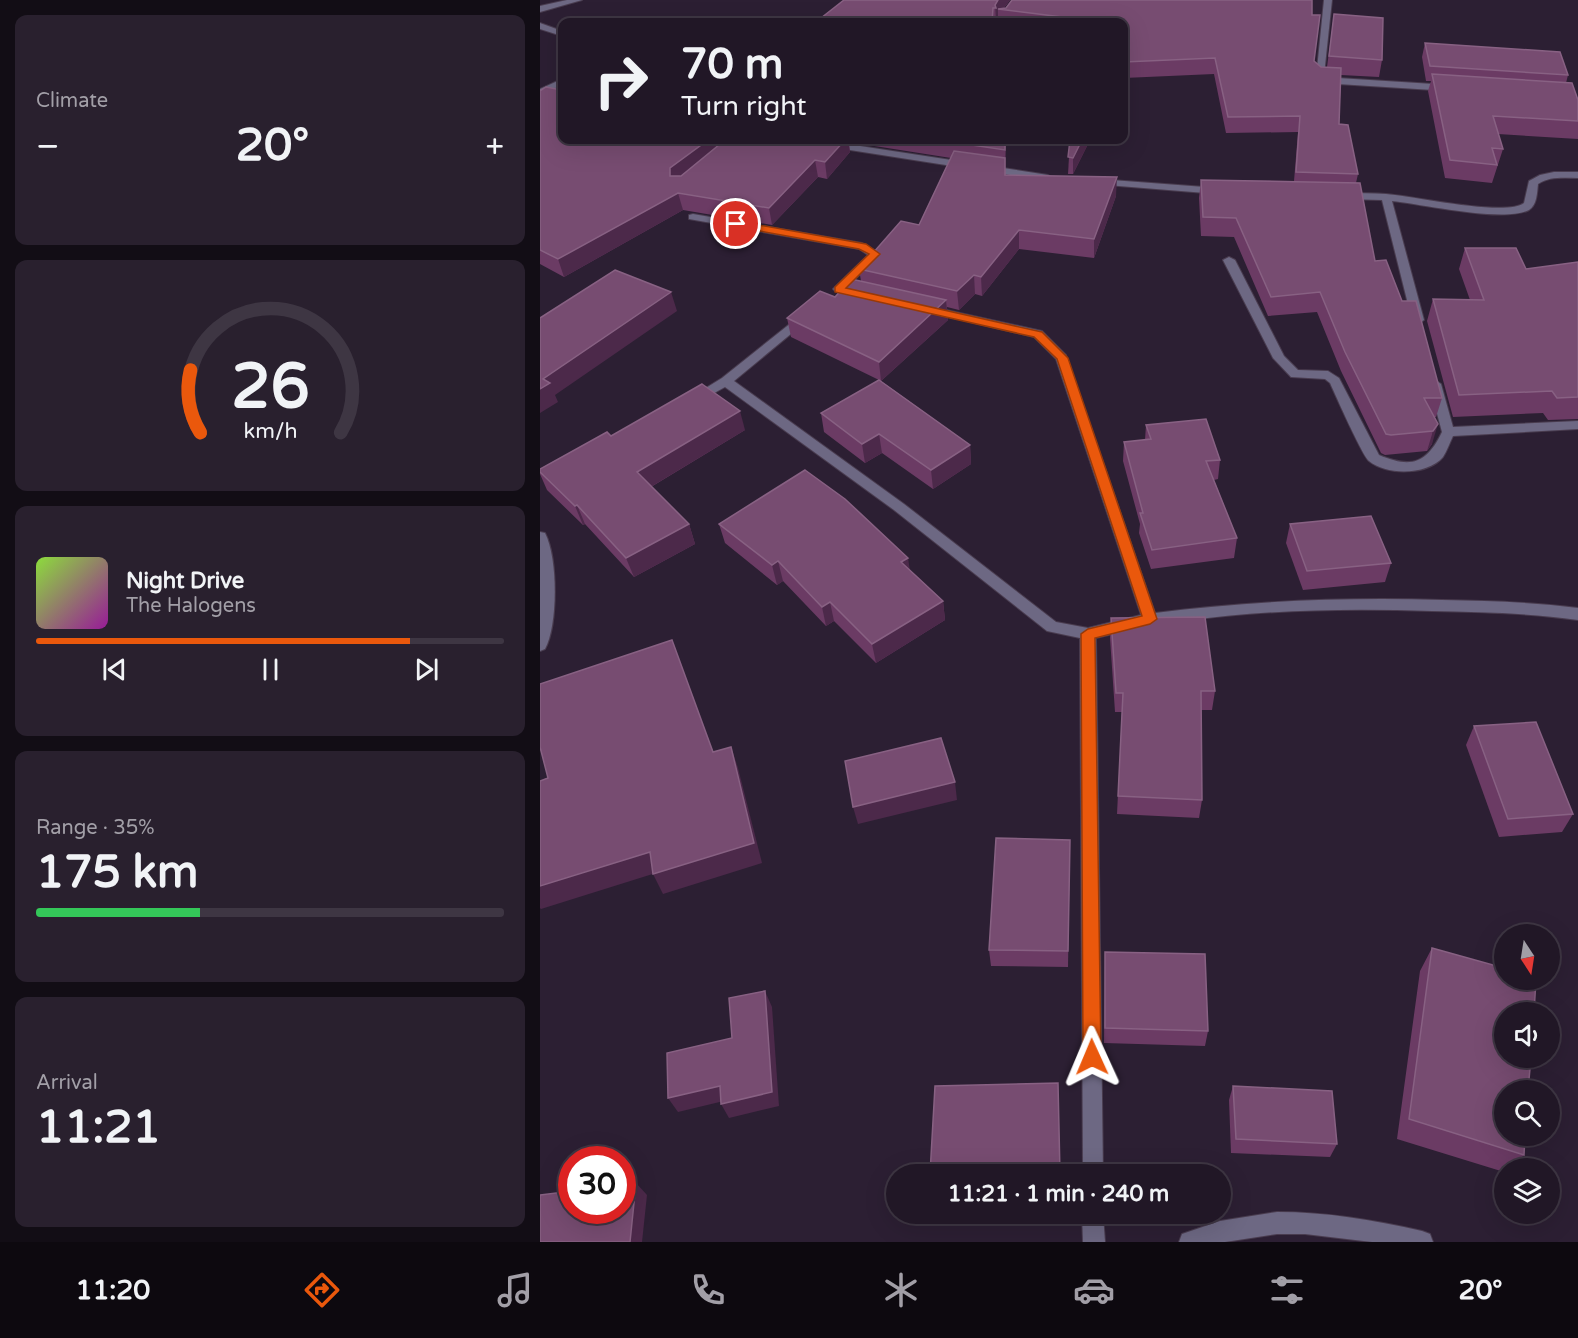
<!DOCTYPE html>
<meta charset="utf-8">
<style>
body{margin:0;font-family:"Varela Round",sans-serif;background:#29202e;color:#f1f3f6;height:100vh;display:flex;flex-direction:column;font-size:22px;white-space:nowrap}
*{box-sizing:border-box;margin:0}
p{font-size:20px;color:#a29fa7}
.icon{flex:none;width:33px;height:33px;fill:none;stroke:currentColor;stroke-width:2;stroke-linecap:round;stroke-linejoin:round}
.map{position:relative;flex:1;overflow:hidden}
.details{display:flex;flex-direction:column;gap:15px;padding:15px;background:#120d15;width:540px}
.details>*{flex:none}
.top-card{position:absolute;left:18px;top:18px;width:570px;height:126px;border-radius:12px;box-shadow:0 6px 24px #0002,0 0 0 2px #3e3643;background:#211726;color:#f1f3f6;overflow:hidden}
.needle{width:39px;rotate:168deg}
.buttons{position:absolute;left:954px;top:924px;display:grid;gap:12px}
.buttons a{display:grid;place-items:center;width:66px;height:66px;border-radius:50%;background:#211726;box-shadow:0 6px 24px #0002,0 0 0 2px #3e3643;font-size:30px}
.speed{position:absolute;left:18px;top:1146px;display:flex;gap:12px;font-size:30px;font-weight:700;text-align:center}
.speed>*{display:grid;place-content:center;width:78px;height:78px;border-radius:50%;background:#211726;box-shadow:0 6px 24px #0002,0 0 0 2px #3e3643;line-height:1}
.speed .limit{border:9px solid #d22;background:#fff;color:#111}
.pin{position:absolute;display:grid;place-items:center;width:51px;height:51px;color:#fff;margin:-26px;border:3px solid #fff;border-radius:50%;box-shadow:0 2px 6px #0007}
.me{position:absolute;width:66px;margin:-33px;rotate:359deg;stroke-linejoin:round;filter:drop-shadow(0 0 4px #0008)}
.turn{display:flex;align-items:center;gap:21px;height:126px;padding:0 24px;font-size:27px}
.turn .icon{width:78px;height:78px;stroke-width:2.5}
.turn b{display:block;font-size:42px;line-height:51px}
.big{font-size:45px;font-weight:800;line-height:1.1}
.details .widget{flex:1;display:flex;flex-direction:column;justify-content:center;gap:9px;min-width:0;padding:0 21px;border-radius:12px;background:#29202e}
.details .dial{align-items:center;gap:0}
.dial svg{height:156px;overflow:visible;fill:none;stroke:#3e3643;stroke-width:7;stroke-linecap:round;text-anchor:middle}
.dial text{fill:#f1f3f6;stroke:none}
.song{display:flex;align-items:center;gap:18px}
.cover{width:72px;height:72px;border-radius:9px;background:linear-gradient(135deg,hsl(90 70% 55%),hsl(300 70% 35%))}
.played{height:6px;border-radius:3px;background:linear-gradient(90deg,#ea580c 80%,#3e3643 80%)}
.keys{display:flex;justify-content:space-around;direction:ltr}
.heat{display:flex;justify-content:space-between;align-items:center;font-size:33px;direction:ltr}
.charge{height:9px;border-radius:4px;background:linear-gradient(90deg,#34c759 35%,#3e3643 0)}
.trip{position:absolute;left:346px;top:1164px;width:345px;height:60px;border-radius:30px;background:#211726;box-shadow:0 6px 24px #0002,0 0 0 2px #3e3643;font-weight:800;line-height:60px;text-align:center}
.dock{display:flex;height:96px;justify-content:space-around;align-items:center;background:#0d090f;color:#a29fa7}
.dock .icon{width:42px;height:42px}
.dock .selected{color:#ea580c}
.dock b{font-size:27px;color:#f1f3f6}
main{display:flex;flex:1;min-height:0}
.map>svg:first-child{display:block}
</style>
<main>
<section class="details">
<div class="widget"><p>Climate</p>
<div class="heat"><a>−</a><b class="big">20°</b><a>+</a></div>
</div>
<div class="widget dial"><svg viewBox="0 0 100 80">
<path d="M14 69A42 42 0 1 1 86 69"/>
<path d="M14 69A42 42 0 0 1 9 37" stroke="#ea580c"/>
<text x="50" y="56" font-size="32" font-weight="700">26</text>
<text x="50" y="72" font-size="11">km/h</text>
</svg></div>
<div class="widget">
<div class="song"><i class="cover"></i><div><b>Night Drive</b><p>The Halogens</p></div></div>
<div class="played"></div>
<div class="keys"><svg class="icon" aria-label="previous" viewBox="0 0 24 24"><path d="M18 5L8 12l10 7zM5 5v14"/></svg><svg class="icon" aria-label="pause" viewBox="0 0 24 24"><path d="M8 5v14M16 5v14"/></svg><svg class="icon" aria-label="next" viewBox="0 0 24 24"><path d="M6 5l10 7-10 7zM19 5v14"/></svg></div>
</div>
<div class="widget"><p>Range · 35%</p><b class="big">175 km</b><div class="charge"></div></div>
<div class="widget"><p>Arrival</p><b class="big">11:21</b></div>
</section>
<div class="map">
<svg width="1038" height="1242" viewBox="0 0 1038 1242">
<rect width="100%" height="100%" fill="#2c1f33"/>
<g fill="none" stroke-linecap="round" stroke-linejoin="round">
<g stroke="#493c4f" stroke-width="2">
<g id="minor">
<polygon points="27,0 42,0 0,12 0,6"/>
<polygon points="784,0 792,0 784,75 798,78 909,85 914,88 909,91 798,84 776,79"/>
<polygon points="0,23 22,31 22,36 0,29"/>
<polygon points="22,79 22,85 0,95 0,89"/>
<polygon points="260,140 281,140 508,175 513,178 508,181 265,143"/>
<path d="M1014 172H1038V178C1024 178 1010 176 998 184 997 193 997 205 989 210 964 223 882 204 852 201L884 320 878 324 872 320 842 200 804 199 799 196 804 193C818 193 832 193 846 194 873 196 966 217 984 203L989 181 1000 175Z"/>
<polygon points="558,179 678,188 683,191 678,194 554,184 553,182"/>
<polygon points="153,214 322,243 341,254 307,287 324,292 324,296 320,297 295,291 293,289 328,255 319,249 149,219 149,215"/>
<path d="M689 257 695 260 744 356 758 370 788 371 799 378 839 455C872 469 887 463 902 432L889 384 895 380 901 384 913 427 1038 421V429L913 436C910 442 907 451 903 457 888 475 847 476 829 461 822 455 796 396 790 383L785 379 751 377 733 358 683 260Z"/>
<path d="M388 306 502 331 526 355 615 613C711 601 806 597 902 600 948 601 993 602 1038 608V620C989 613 941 612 892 611 779 607 666 611 556 638L563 1174H543L540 638 507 631 354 510 185 387 158 402H150L148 399 182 378 261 315H269V319L194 381 364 504 516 622 548 628 601 615 516 359 494 337 384 311 382 309Z"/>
<path d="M0 532 5 533C18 558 18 625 5 649L0 651Z"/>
<path d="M737 1212C787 1212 834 1220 882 1231L890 1234 893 1242H832L765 1234H737L685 1242H639L642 1234 680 1221Z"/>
<polygon points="542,1214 563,1214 565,1242 543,1242"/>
</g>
</g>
<use href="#minor" fill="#6d6883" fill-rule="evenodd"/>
</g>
<g fill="#6b3b64">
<polygon points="304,0 470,0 464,8 466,8 472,0 774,61 781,67 787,67 794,14 842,60 839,77 801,75 799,124 818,174 816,183 835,261 902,398 896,417 894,417 892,444 887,451 845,455 841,453 801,371 777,312 728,316 694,237 661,236 659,198 661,180 754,181 758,132 686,133 674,74 584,78 584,22 458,22 458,16 456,20 456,22 276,22"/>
<polygon points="885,43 1028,75 1026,83 1038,100 1038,139 958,134 963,149 952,183 905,178 888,91 891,81 886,81 882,57"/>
<polygon points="0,91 22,140 466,140 465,175 576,196 554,258 479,249 442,296 435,294 419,310 407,307 408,320 341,381 430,445 431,464 393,489 342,453 325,463 284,432 281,413 339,380 251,337 247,318 295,297 321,281 319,269 379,225 411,158 309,142 310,152 287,179 278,177 232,225 143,210 24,277 0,264"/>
<polygon points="530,140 550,140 533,174 528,174"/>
<polygon points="925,248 986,269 1038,262 1038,419 1008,420 1003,413 913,417 887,321 893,299 930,300 919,269"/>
<polygon points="606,425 680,460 678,479 674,480 697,538 694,558 611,569 599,533 600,524 583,461 584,442 605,440"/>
<polygon points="205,430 111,487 149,524 155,544 94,577 45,524 43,525 7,490 0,474 0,469 71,436"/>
<polygon points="179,524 370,570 403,601 405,620 336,663 294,621 286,626 243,581 237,585 185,543"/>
<polygon points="750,524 851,563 845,582 763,590 746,543"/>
<polygon points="571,618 675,691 672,710 661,710 662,800 659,818 577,814 582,712 575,712 570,638"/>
<polygon points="934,726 1033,814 1022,832 959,837 926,745"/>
<polygon points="530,840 528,967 451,966 449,950"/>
<polygon points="892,948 984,1155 971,1168 964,1168 964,1172 857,1139 880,971"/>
<polygon points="565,952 668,1031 665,1046 564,1043"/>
<polygon points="693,1086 797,1144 790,1157 691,1153 689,1100"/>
</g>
<g fill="#4c294a">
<polygon points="458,0 470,0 463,9 458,9 458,16 456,20 455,5"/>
<polygon points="168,140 194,140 134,193 130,176 130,168"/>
<polygon points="305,140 308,140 310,152 287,179 285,162"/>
<polygon points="542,140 550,140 533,174 533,158"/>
<polygon points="275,160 278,177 232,225 229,208"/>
<polygon points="577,177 576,196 554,258 554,239"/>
<polygon points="138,193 143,210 24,277 18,259"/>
<polygon points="479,230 479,249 442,296 441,277"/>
<polygon points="434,275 435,294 419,310 417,291"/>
<polygon points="131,292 137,311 15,395 18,402 0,413 0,389 3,379"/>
<polygon points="406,300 408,320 341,381 339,362"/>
<polygon points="200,411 205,430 104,491 97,472"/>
<polygon points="898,424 892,444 887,451 893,431"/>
<polygon points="339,434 342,453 325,463 322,444"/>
<polygon points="430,445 431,464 393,489 391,470"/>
<polygon points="37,505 45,524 43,525 35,506"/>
<polygon points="149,524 155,544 94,577 86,558"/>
<polygon points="368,558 371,577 361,562"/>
<polygon points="238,561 243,581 237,585 232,565"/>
<polygon points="403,601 405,620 336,663 332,644"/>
<polygon points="290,602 294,621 286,626 282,607"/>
<polygon points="191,747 198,768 222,863 123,894 113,874"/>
<polygon points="415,782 417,800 318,824 313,807"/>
<polygon points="110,852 119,872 1,909 0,908 0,886"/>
<polygon points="225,991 232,1007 239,1106 189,1118 181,1104"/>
<polygon points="180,1086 188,1100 138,1112 128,1098"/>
<polygon points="96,1183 107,1195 102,1242 90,1242"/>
</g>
<g fill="#774c71" stroke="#886183" stroke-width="1.5">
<polygon points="304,0 458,0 455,5 456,8 453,8 452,22 276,22"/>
<polygon points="472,0 772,0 772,15 780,15 774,61 781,67 801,68 799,124 808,125 818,174 756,172 760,116 688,117 675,58 584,62 584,22 538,22 538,19 458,9 466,8"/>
<polygon points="794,14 843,18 842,60 789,56"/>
<polygon points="885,43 1020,52 1028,75 890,66"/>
<polygon points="892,74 1032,83 1038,100 1038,121 953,116 963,149 952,148 957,165 910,160"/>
<polygon points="6,87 22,90 22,140 168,140 130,168 130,176 141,176 185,140 305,140 285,162 275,160 229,208 138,193 18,259 0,250 0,91"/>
<polygon points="398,140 465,140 465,150"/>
<polygon points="530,140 542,140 533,158 528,157"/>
<polygon points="414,151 465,158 465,175 577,177 554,239 479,230 441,277 434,275 417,291 319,269 361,221 379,225"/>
<polygon points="661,180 820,183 835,261 846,260 862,301 876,301 902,398 884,398 898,424 893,431 851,435 846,434 805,352 780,292 731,297 696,218 663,217"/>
<polygon points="925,248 976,248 986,269 1038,262 1038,397 1017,398 1012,391 919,395 893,299 944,300"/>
<polygon points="75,270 131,292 3,379 10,383 0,389 0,318"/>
<polygon points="311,279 406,300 339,362 247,318 280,291 295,297"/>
<polygon points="339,380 430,445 391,470 339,434 322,444 281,413"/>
<polygon points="162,384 200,411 97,472 149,524 86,558 37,505 35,506 0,472 0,469 67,432 71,436"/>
<polygon points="666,419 680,460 666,461 697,538 612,550 600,513 603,513 584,442 611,439 606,425"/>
<polygon points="265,470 305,499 368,558 361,562 403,601 332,644 290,602 282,607 238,561 232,565 179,524"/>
<polygon points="831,516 851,563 767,571 750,524"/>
<polygon points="665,617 675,691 661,691 662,800 578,796 583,693 576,693 571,618"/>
<polygon points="132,640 173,752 191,747 214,843 113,874 110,852 0,886 0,781 8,778 0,747 0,684"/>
<polygon points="996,722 1033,814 968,819 934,726"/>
<polygon points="401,738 415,782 313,807 305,761"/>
<polygon points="456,838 530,840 528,951 449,950"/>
<polygon points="892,948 964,968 964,980 996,980 994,1012 964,1012 964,1058 991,1058 988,1090 964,1090 964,1136 985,1136 984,1155 869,1119"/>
<polygon points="565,952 665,954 668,1031 565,1028"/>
<polygon points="225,991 232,1092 181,1104 180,1086 128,1098 127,1053 192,1038 189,998"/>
<polygon points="518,1083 520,1174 390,1174 395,1086"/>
<polygon points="693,1086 792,1091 797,1144 696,1139"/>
<polygon points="96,1183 90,1242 0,1242 0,1195 32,1191 32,1210 82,1210 82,1185"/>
</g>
<polygon fill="#ea580c" stroke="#983908" stroke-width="1.5" points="196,221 326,244 340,254 306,288 502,332 528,358 617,619 610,624 555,638 561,1057 558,1063 552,1066 546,1063 543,1057 541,634 548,629 602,616 517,359 494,337 295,292 295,287 329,254 319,249 192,226 192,222"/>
</svg>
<div class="buttons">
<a><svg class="needle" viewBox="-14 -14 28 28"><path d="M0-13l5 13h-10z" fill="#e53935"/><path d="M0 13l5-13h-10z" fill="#a29fa7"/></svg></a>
<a><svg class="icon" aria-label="sound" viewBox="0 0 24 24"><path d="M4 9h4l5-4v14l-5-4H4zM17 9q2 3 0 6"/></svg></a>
<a><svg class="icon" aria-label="search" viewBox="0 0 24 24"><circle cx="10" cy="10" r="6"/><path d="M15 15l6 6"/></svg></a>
<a><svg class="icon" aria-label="layers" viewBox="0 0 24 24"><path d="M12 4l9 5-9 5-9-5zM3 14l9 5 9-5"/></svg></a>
</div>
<div class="speed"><div class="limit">30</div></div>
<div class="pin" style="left:196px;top:224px;background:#d93025"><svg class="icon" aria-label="arrive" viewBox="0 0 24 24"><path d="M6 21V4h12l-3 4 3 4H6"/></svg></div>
<svg class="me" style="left:552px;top:1057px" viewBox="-20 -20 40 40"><path d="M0-17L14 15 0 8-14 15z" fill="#ea580c" stroke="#fff" stroke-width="4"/></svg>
<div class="trip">11:21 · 1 min · 240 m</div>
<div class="top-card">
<div class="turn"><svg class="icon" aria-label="right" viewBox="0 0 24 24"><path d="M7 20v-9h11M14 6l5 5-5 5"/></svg><div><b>70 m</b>Turn right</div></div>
</div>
</div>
</main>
<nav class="dock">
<b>11:20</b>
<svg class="icon selected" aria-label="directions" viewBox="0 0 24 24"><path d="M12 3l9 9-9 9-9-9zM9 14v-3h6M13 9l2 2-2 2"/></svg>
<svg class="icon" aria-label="music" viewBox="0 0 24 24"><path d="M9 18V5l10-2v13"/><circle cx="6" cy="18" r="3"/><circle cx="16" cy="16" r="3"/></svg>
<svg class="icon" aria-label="phone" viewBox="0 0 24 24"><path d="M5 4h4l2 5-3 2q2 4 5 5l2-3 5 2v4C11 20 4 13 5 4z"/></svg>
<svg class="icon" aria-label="climate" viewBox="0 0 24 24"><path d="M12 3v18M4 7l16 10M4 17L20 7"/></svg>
<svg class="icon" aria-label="car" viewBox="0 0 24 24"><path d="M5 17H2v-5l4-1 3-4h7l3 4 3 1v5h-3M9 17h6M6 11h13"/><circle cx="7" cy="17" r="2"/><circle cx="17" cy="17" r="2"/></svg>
<svg class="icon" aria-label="filters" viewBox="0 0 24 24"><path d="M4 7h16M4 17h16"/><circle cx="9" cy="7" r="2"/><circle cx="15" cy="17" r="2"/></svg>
<b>20°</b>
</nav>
